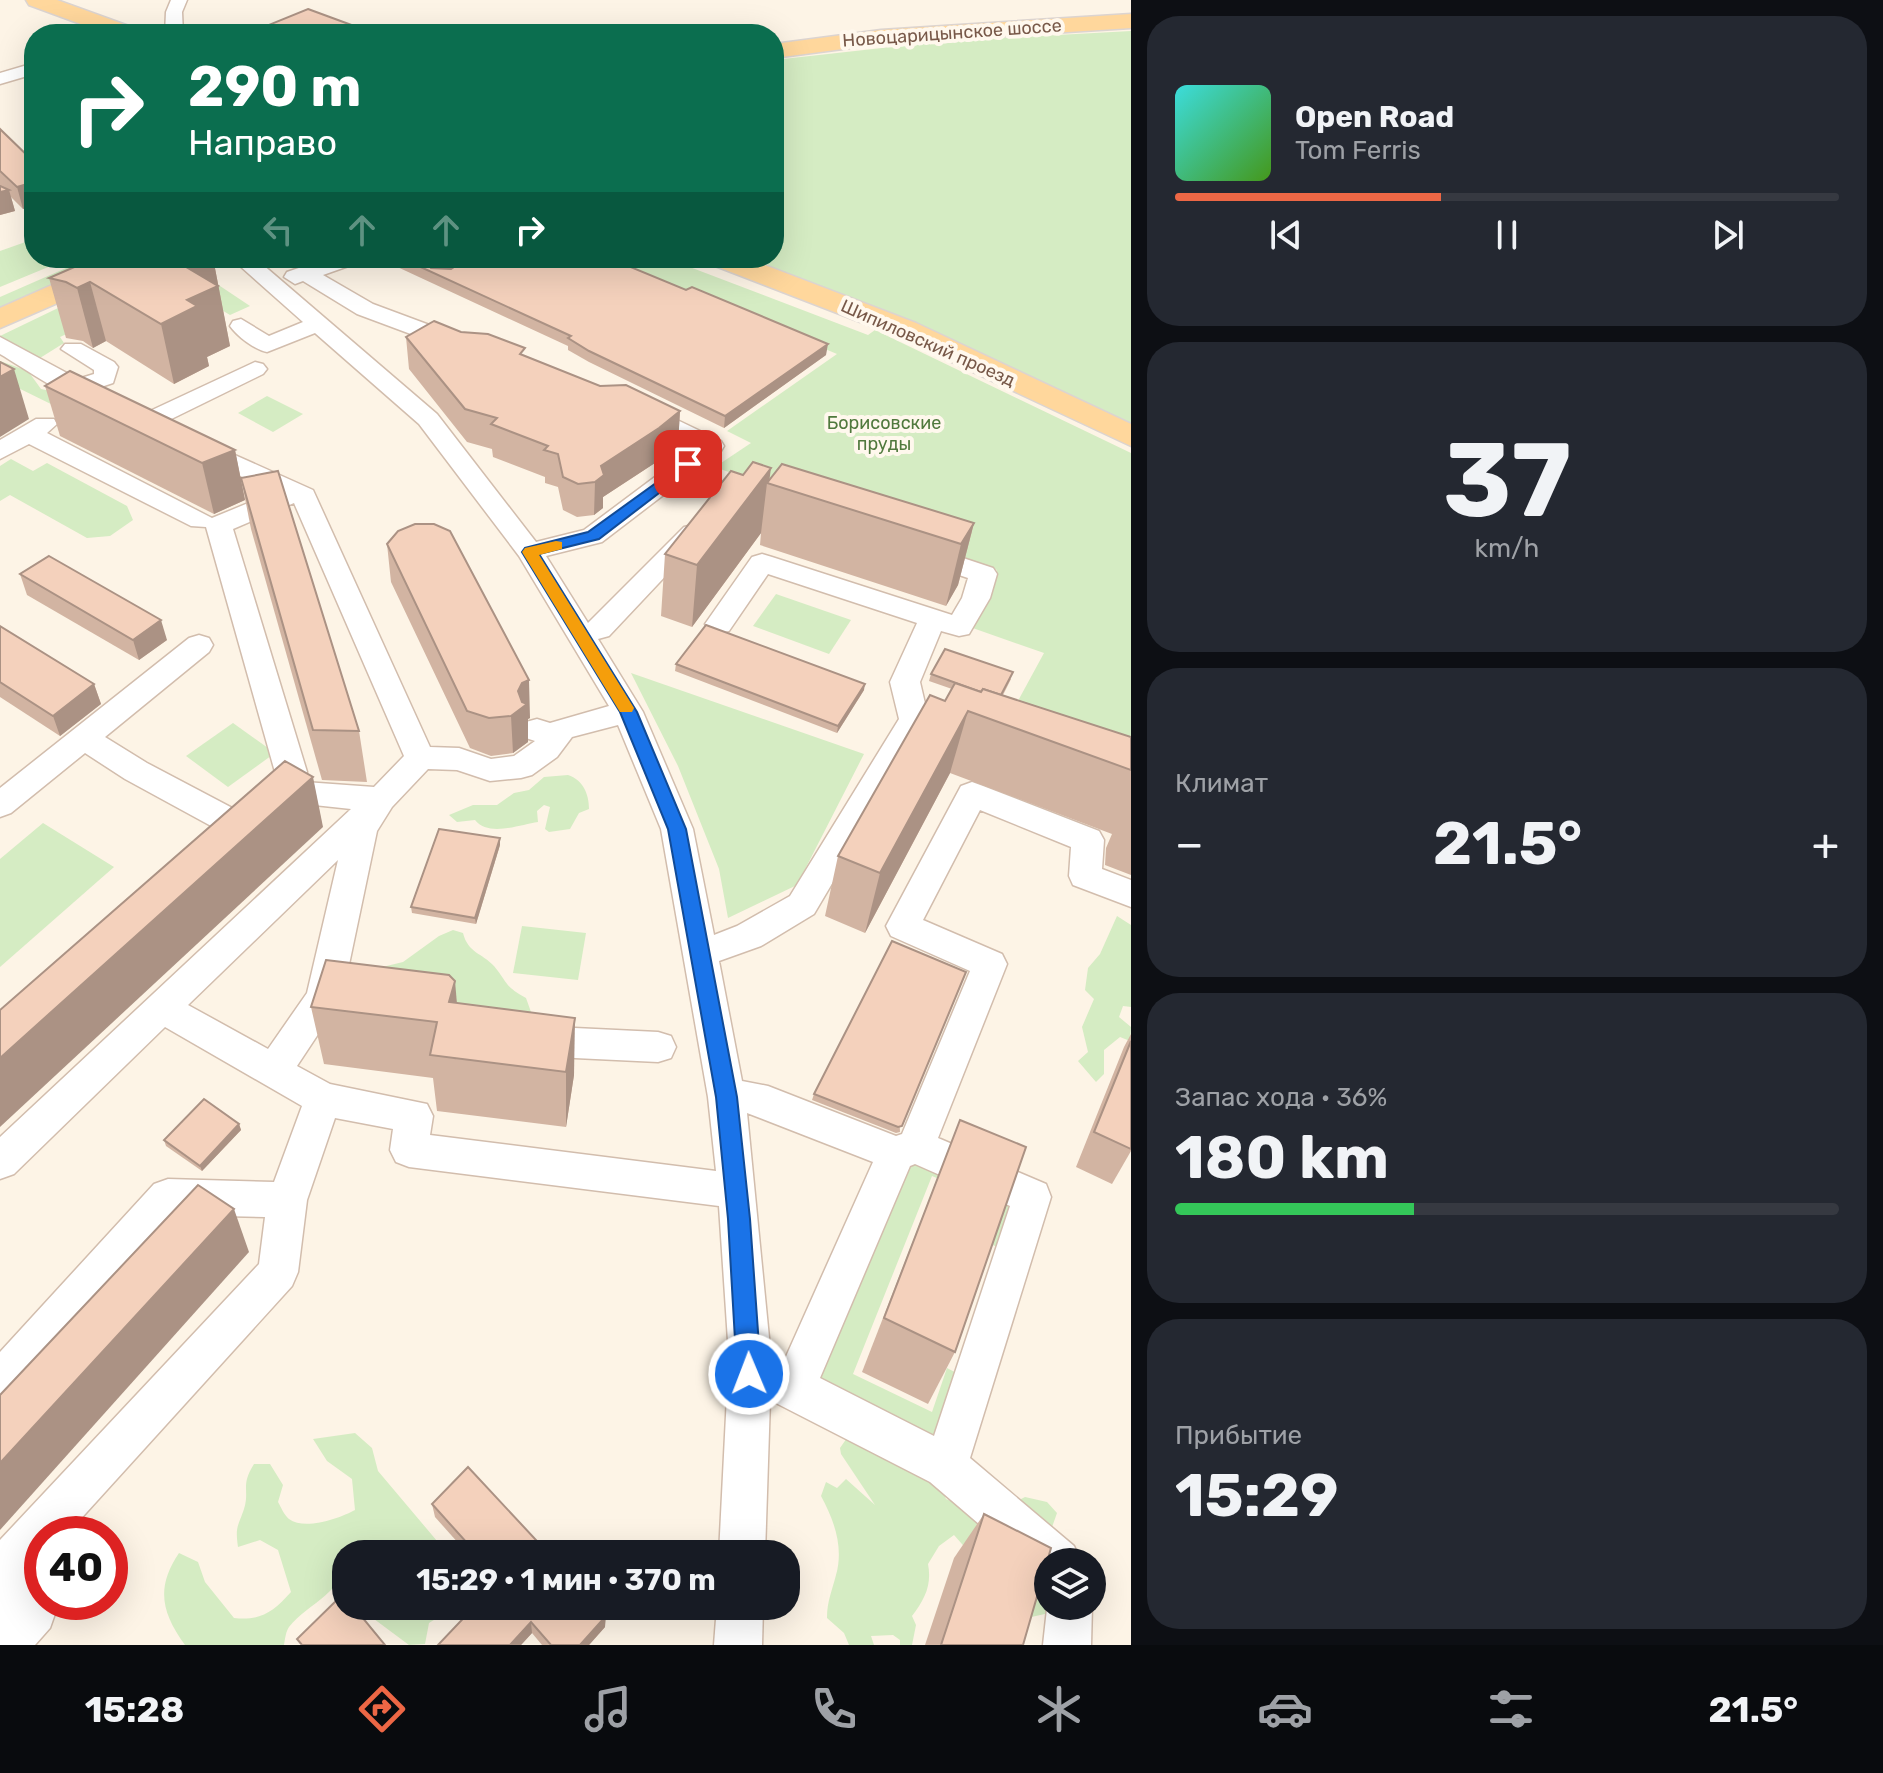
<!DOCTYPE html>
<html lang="ru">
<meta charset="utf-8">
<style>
body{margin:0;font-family:Rubik,sans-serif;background:#242831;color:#f1f3f6;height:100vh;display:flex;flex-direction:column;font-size:30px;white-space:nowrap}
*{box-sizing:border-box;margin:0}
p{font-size:26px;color:#9ea1a6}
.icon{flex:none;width:44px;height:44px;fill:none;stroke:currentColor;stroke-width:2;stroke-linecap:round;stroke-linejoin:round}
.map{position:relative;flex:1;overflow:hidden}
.sheet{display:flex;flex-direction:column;gap:16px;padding:16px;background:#0d0f14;width:752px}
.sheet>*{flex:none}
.hud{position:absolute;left:24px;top:24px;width:760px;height:244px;border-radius:32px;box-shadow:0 8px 32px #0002;background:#0b6e4f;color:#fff;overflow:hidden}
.buttons{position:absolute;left:1034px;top:1548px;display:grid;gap:16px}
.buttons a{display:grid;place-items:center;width:72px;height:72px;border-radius:50%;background:#171b24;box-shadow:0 8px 32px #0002;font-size:40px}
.speed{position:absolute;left:24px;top:1516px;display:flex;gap:16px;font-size:40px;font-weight:700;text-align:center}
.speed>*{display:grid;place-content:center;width:104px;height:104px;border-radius:50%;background:#171b24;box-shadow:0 8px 32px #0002;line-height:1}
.speed .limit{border:12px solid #d22;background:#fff;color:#111}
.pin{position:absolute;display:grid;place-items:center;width:68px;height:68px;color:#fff;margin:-34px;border-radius:16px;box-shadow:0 4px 12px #0006}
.me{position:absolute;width:88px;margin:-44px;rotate:359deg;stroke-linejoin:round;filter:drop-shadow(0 0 6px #0008)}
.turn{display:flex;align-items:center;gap:28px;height:168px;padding:0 32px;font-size:36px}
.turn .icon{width:104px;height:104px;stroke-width:2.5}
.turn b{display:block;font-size:56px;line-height:68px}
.lanes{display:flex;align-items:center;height:76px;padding:0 32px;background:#0003;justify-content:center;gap:40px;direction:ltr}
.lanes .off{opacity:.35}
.big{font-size:60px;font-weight:700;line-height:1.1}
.sheet .widget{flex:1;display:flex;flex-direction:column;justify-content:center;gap:12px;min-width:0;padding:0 28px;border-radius:32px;background:#242831}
.sheet .dial{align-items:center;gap:0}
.dial b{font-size:104px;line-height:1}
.song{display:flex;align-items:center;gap:24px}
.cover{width:96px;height:96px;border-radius:12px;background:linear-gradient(135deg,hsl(180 70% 55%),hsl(100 70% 35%))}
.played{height:8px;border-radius:4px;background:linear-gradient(90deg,#ed6745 40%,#363941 40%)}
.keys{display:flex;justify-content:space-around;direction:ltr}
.heat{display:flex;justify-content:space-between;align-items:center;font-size:44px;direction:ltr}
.charge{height:12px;border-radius:6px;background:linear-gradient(90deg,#34c759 36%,#363941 0)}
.trip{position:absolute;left:332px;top:1540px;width:468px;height:80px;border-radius:32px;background:#171b24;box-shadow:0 8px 32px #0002;font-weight:700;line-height:80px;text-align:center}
.dock{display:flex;height:128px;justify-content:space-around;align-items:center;background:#090b0e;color:#9ea1a6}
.dock .icon{width:56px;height:56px}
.dock .selected{color:#ed6745}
.dock b{font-size:36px;color:#f1f3f6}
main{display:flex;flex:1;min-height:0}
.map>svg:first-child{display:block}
</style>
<main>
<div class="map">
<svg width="1131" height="1645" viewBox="0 0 1131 1645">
<rect width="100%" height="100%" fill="#fdf4e6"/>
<g fill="#d5ecc3">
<polygon points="1131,31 1131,428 741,258 774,258 774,60 945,41"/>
<polygon points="34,239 34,258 70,258 0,287 0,251"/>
<polygon points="89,258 115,258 0,310 0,297"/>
<polygon points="178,258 250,306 230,315 177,283 60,337 64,343 40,358 0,336 83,296"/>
<polygon points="608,258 666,258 868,335 875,330 1131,453 1131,786 1006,723 1044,653 967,626 997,570 715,467 751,443 727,431 837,354"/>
<polygon points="0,361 28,371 41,389 61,393 63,410 0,379"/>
<polygon points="267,396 303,414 273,432 238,413"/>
<polygon points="11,459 33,471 47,463 127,506 133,520 110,536 87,538 10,495 0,501 0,466"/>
<polygon points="776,594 851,620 829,654 753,626"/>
<polygon points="631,673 864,754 797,885 728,918 719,869 678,766"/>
<polygon points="233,723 275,753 228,787 186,756"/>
<path d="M568 775C583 780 589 794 589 809L579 813 570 829 549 832 545 829 550 807 544 805 537 811 538 822C519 825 488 837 475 820L457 822 449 815 473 805H497L514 793 529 790 544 777Z"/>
<polygon points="43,823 114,867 0,967 0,859"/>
<polygon points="1117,916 1131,925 1131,1007 1123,1006 1119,1017 1131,1027 1130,1041 1120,1037 1104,1050 1104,1074 1096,1082 1078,1061 1088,1052 1082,1027 1094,999 1085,990 1088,968 1100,954"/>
<polygon points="522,926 586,933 578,980 513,973"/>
<path d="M453 930 463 933C468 953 482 953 494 966 508 983 504 986 526 998L531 1012 516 1025 358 1008 370 970 403 962 439 936Z"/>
<polygon points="906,1158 1021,1201 1005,1250 990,1244 1004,1207 932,1176 853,1374 932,1412 947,1368 966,1378 941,1453 808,1385"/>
<path d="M355 1433 372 1448 378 1471 448 1554H346C346 1593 309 1602 289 1627 286 1631 285 1639 284 1645H185C161 1612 156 1587 179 1553L198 1562 205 1582 234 1618C261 1621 273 1612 291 1592L278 1550 260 1540 238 1547C235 1526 238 1527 244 1509 250 1490 240 1486 254 1464H270L283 1485 278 1502C281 1507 284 1515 289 1519 305 1531 340 1518 355 1510L352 1479 327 1461 313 1439Z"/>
<path d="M849 1435 857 1445 882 1440 918 1477 940 1484 946 1499C969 1510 1003 1509 1025 1497L1047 1502 1057 1513 1045 1547 1048 1606 1058 1611 1027 1618 954 1535 939 1546 928 1564C932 1585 925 1599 912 1616L916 1625 912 1645H900V1640L893 1635 871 1636 874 1645H849L844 1633 827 1618C827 1601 832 1591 836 1575 844 1547 834 1520 821 1496L826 1482 837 1488 846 1479 875 1505 841 1454 840 1448Z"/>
<polygon points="369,1606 456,1606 429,1623 425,1644 409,1645 370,1616"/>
</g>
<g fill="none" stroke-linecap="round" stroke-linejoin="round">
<g stroke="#d2bdad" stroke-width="3">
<g id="minor">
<polygon points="171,0 187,0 182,12 183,34 165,34 166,12"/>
<polygon points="34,63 34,74 0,84 0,73"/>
<path d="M231 258H255L437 414 536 542 584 530 695 447 632 417 629 412 632 407H650L721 441 724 446 721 451 602 542 546 556 588 623 684 527 693 525 702 527 706 533 609 636 598 639 643 712 693 829 714 935 737 926 790 896 899 719 890 682 917 623 768 574 729 631 719 633 709 631 705 624 752 557 762 554 772 557 952 615 962 598 968 578 911 559 908 553 911 547 921 544 993 568 997 574 990 598 969 634 959 636 941 631 920 682 927 712 969 726 973 734 969 742 958 745 921 733 814 914 761 946 719 961 742 1081 768 1086 896 1136 902 1134 970 971 891 936 886 926 961 786 972 782 983 786 1099 831 1104 840 1102 869 1131 880V907L1073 885 1069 876 1071 847 980 810 923 920 1002 954 1007 964 938 1138 1046 1184 1051 1197 970 1458 1074 1546 1081 1562H1048V1581L1042 1578 930 1482 770 1400 765 1554H719L729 1356 719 1206 409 1167 396 1162 390 1150 393 1129 335 1118 307 1200 298 1272 292 1286 67 1534H42V1562L31 1574 42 1586V1602H53L56 1611 50 1628 35 1645H0V1540L259 1264 265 1217 177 1215 15 1398 0 1404V1352L154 1184 168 1179 274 1182 302 1106 165 1027 14 1174 0 1179V1137L351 809 277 801 272 793 275 772 206 527 191 526 29 444 0 459V440L36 419H54L57 424 47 433 212 518 275 492 190 453 186 448 190 443H208L313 490 430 747 459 748 491 759 514 756 535 741 526 738 522 730 526 722 537 719 550 723 609 706 519 556 419 424 315 333 267 352C254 349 238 337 230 326L233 321 241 319 269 336 303 322ZM294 503 404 756 374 787 305 782 307 772 233 529ZM618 725 661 829 708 1097 716 1171 430 1135 433 1116 427 1104 330 1084 297 1066 342 998 377 831 392 807 428 769 457 770 490 781 521 778 532 775 557 757 572 737ZM338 860 307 993 268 1049 188 1005ZM747 1113 873 1162 784 1361 771 1358ZM915 1164 1010 1206 934 1436 820 1378 910 1166Z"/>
<polygon points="328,258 360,258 357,263 323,275 373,304 467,339 471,344 467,349 451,349 357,314 303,281 295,284 284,277 287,272"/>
<polygon points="453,258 480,258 450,278 434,278 431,273"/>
<path d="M0 337 78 379 94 374V370L61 349 65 344H81L114 362 118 367 113 383 95 389 108 399 105 404C81 410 23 367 0 354Z"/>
<polygon points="255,362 263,364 267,369 263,374 153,428 135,428 132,423 135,418"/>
<polygon points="199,635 209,638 213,645 209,652 105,737 147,763 257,821 262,830 257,839 246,842 235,839 125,779 85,753 11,813 0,817 0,788 189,638"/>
<polygon points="533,1026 658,1032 671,1036 676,1047 671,1058 658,1062 533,1056 520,1052 515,1041 520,1030"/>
<polygon points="1048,1600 1048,1606 1092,1605 1091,1645 1043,1645"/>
<polygon points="717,1606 763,1606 762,1645 714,1645"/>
</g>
</g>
<g stroke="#dcd4d0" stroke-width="3">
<g id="major">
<polygon points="26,0 57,0 137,29 140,34 108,34 29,5"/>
<polygon points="1131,14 1131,28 881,44 774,58 774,44 881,30"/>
<polygon points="113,258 151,258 147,264 0,328 0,308"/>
<polygon points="706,258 746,258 916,323 1131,424 1131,446 894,335 710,264"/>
</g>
</g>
<use href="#minor" fill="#fff" fill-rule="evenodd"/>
<use href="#major" fill="#ffd79c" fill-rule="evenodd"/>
</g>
<g fill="#d2b4a2">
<polygon points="0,129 34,162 34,205 23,209 11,197 15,211 0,215"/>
<polygon points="95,258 213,258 230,346 207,357 209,366 174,384 106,341 93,348 83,341 66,338 49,278"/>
<polygon points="378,258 448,258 432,269 826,355 724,428 589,362 568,350 568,346"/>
<polygon points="406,337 526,356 600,386 680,411 678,444 658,461 603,497 603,508 594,515 577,517 563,510 558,487 545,483 545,477 493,457 492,449 467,442 409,369"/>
<polygon points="45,386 235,450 245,500 214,514 60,436"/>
<polygon points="743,475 974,523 958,585 946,606 760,545 761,533 692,627 661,616 665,554"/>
<polygon points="241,478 359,731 367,782 322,780 251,529"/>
<polygon points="387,544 530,718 528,719 528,742 513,753 491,756 470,748 391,582"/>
<polygon points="20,574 167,640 139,660 27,595"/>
<polygon points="0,626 94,684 101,704 60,736 0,697"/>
<polygon points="676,664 864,690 837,733 675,671"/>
<polygon points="931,674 1011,679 1003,695 1131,737 1131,875 1105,865 1106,848 1112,834 950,773 865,933 825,916 838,856 945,701 952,689 929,681"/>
<polygon points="500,845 476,924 412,913 411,907"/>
<polygon points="892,941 900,1132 896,1133 812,1100 814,1094"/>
<polygon points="457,1003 574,1075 566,1127 437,1111 433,1078 324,1064 311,1007"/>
<polygon points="1131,1034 1131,1151 1112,1184 1076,1167 1124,1047"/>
<polygon points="960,1120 955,1352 928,1404 862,1372"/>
<polygon points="239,1124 241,1130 202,1171 166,1146 164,1140"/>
<polygon points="432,1504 549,1554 468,1554 435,1517"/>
<polygon points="984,1514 1023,1645 925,1645 954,1558"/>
<polygon points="475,1606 605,1627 589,1645 542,1645 532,1633 521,1645 438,1645"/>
</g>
<g fill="#ab9284">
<polygon points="34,182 34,205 23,209 17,187"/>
<polygon points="9,190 15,211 0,215 0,192"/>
<polygon points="207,258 213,258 230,346 207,357 209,366 174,384 161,324 186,267"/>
<polygon points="431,258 448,258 429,271 428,260"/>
<polygon points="90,282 106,341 93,348 77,288"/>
<polygon points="828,344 826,355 724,428 725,416"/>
<polygon points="14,369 29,419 0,437 0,377"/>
<polygon points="680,411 678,444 658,461 603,497 603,508 594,515 595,482 601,466"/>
<polygon points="235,450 245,500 214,514 202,463"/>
<polygon points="771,468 769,483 767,483 761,533 692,627 697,565"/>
<polygon points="974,523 958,585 946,606 961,544"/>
<polygon points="161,620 167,640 139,660 133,640"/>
<polygon points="529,680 530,718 528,719 528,742 513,753 511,716 518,691 522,683"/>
<polygon points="94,684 101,704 60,736 53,716"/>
<polygon points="865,684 864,690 837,733 838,726"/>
<polygon points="968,711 950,773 865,933 880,873"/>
<polygon points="313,777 323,827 0,1127 0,1058"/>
<polygon points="500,838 500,845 476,924 475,918"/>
<polygon points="455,981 460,1039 455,1060 449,1002"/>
<polygon points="575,1018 574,1075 566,1127 566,1072"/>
<polygon points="239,1124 241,1130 202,1171 200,1166"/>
<polygon points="234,1209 249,1252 0,1530 0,1463"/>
<polygon points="606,1616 605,1627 589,1645 580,1645"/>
<polygon points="531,1622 532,1633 521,1645 510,1645"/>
</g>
<g fill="#f4d1bc" stroke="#ab9284" stroke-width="2">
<polygon points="308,9 376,34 252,34 249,33"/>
<polygon points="0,129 34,162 34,182 17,187 0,171"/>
<polygon points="0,186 9,190 0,192"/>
<polygon points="95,258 207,258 186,267 218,286 187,300 197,306 161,324 90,282 77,288 66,282 49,278"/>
<polygon points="401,258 431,258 428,260 431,268 451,269 468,258 609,258 686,290 692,287 828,344 725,416 589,351 568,338 571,336"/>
<polygon points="434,321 461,332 488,334 525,348 520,354 600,386 626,385 680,411 659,428 601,466 604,475 595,482 578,484 563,477 558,454 544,450 548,446 491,424 497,418 465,409 406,337"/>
<polygon points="0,362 14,369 0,377"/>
<polygon points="70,371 235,450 202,463 45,386"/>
<polygon points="753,462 771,468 697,565 665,554 731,471 743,475"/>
<polygon points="782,464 974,523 961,544 767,483"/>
<polygon points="278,471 359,731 313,730 241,478"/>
<polygon points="415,524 434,524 450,531 529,680 522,683 518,691 522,702 527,704 511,716 489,718 467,711 387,544 398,531"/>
<polygon points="49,556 161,620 133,640 20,574"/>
<polygon points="706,625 865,684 838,726 676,664"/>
<polygon points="0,626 94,684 53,716 0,682"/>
<polygon points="945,649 1013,672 1001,695 983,689 981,692 931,674"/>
<polygon points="955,683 981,692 983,689 1131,737 1131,770 968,711 880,873 838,856 930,695 945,701"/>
<polygon points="285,761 313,777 0,1058 0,1010"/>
<polygon points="439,829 500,838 475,918 411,907"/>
<polygon points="892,941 966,972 902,1126 898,1127 814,1094"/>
<polygon points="326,960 449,975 455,981 449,1002 575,1018 566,1072 430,1055 437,1022 311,1007"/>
<polygon points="1131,1041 1131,1149 1094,1132"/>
<polygon points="204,1099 239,1124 200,1166 164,1140"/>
<polygon points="960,1120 1026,1147 955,1352 884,1318"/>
<polygon points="198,1185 234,1209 0,1463 0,1395"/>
<polygon points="468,1467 549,1554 477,1554 432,1504"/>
<polygon points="984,1514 1051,1548 1023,1645 941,1645"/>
<polygon points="343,1594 346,1598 346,1606 353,1606 385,1645 302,1645 297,1639"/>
<polygon points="475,1606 597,1606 606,1616 580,1645 551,1645 531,1622 510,1645 438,1645"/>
</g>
<polygon fill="#1a73e8" stroke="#114b97" stroke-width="2" points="688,460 696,464 693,467 599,539 539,554 637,712 686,829 737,1097 750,1219 761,1374 757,1383 749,1386 740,1383 737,1374 728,1219 716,1097 668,829 620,712 522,552 525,548 588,532"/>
<polygon fill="#f59e0b" points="556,541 562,542 562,549 539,555 634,708 632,712 620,712 522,552 525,548"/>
<g text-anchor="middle" stroke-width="8" stroke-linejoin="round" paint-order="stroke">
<g font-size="18" fill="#785949" stroke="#fff8ed">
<text transform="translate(952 33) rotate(-4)" y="6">Новоцарицынское шоссе</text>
<text transform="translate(928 343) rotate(24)" y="6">Шипиловский проезд</text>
</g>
<g font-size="18" fill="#50793d" stroke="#fff8ed">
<text x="884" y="429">Борисовские<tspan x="884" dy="21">пруды</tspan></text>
</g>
</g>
</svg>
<div class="buttons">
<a><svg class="icon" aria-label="layers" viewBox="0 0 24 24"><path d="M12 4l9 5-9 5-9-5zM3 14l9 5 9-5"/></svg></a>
</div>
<div class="speed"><div class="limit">40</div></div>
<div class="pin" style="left:688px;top:464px;background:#d93025"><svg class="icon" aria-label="arrive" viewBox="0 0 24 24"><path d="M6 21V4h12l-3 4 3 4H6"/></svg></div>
<svg class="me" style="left:749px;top:1374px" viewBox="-20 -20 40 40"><circle r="17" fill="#1a73e8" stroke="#fff" stroke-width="3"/><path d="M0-11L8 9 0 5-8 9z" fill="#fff"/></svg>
<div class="trip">15:29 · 1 мин · 370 m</div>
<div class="hud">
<div class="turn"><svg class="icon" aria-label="right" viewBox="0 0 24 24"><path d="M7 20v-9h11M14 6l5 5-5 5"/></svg><div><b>290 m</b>Направо</div></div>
<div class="lanes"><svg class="icon off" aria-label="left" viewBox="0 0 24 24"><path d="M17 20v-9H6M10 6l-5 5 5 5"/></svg><svg class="icon off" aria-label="ahead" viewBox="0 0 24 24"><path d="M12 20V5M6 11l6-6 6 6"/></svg><svg class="icon off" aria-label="ahead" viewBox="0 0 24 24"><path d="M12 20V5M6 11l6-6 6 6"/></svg><svg class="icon" aria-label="right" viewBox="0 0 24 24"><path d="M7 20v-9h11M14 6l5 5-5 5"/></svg></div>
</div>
</div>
<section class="sheet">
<div class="widget">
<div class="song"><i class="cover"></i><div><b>Open Road</b><p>Tom Ferris</p></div></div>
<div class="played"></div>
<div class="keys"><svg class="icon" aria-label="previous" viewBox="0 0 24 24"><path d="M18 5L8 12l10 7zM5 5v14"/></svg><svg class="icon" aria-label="pause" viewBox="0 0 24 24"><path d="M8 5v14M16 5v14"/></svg><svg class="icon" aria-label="next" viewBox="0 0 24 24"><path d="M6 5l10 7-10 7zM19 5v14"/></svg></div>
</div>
<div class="widget dial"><b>37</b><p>km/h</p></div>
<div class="widget"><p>Климат</p>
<div class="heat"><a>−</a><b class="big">21.5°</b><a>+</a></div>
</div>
<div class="widget"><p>Запас хода · 36%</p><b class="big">180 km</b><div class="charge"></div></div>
<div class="widget"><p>Прибытие</p><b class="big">15:29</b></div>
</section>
</main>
<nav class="dock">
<b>15:28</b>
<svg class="icon selected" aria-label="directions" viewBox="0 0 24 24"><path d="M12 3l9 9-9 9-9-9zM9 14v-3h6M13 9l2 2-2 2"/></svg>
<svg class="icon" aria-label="music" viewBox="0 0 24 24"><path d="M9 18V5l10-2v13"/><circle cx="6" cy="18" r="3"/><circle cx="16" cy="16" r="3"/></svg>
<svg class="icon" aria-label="phone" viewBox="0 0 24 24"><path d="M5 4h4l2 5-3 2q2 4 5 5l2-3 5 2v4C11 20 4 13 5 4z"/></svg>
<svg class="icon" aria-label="climate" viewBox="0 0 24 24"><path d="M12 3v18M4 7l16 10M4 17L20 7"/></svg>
<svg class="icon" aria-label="car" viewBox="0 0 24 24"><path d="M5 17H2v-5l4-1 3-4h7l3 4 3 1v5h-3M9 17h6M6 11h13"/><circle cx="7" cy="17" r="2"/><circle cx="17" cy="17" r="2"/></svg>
<svg class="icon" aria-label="filters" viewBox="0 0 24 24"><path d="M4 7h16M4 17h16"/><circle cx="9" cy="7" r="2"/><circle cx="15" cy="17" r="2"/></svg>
<b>21.5°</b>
</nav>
